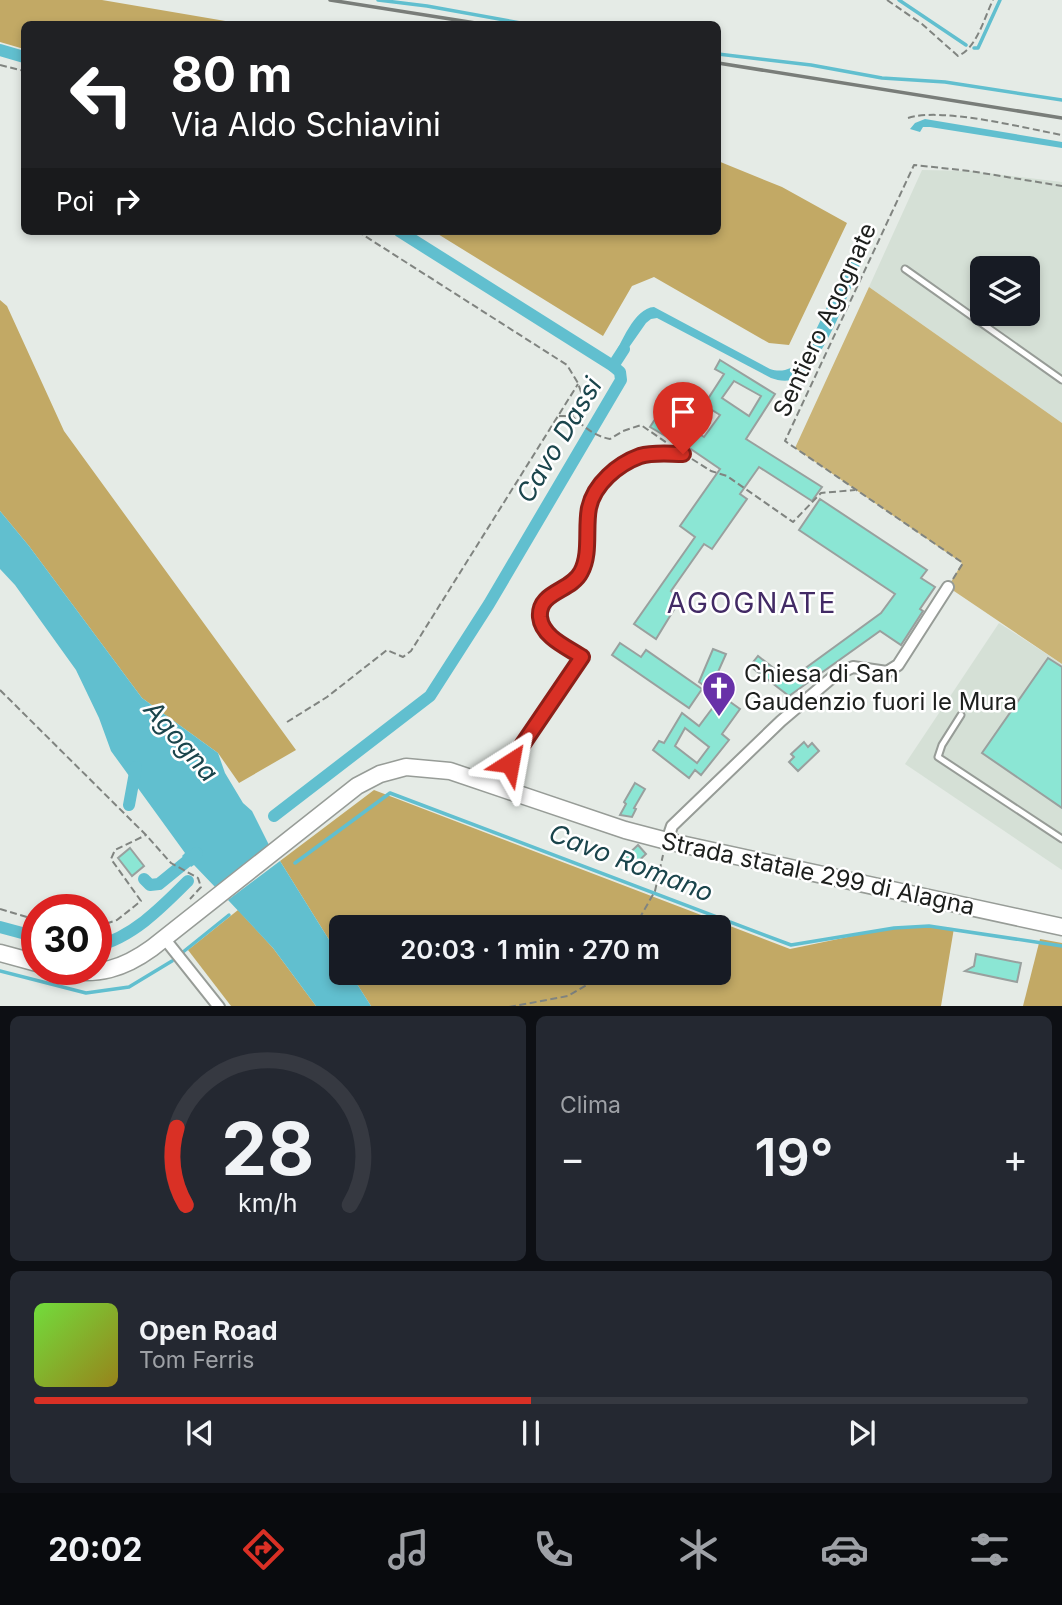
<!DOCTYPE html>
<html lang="it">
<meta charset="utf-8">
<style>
body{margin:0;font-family:Inter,sans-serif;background:#242831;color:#f1f3f6;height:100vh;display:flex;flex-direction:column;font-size:26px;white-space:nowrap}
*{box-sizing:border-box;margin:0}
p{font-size:23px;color:#9ea1a6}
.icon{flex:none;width:38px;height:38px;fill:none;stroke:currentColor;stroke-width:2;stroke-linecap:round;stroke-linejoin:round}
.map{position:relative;height:1006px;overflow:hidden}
.details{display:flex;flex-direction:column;gap:10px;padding:10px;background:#0d0f14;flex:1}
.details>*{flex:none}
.guide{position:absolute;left:21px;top:21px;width:700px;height:214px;border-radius:10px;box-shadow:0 4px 10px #0003;background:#202124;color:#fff;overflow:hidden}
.buttons{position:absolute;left:970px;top:256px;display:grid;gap:14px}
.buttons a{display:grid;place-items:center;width:70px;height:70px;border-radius:10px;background:#171b24;box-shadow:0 4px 10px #0003;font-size:35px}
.speed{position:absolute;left:21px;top:894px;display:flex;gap:14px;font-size:35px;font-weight:700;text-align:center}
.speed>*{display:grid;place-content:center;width:91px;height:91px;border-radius:50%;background:#171b24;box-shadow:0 4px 10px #0003;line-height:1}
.speed .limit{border:10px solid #d22;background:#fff;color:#111}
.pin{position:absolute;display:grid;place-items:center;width:60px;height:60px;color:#fff;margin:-72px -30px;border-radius:50% 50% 50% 0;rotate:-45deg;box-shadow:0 0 7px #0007}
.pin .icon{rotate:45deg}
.me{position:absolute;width:77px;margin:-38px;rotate:34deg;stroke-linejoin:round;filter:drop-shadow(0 0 5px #0008)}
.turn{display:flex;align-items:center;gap:24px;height:147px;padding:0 35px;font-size:32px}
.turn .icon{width:91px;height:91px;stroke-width:2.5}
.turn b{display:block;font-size:49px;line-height:60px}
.then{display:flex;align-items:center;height:66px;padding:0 35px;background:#0003;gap:14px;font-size:26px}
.big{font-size:52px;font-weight:600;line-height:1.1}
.details .card{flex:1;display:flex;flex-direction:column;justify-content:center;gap:10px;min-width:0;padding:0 24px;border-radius:10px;background:#242831}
.details .dial{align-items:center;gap:0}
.dial svg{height:182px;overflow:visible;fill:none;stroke:#363941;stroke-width:7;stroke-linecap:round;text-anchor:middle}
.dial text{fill:#f1f3f6;stroke:none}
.song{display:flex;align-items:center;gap:21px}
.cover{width:84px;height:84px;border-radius:10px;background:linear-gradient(135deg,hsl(100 70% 55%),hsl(50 70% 35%))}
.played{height:7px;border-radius:4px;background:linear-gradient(90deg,#d93025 50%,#363941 50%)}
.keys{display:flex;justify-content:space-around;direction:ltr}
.heat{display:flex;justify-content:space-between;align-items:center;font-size:38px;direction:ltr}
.details .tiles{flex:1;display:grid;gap:10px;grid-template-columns:1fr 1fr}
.card:last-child{grid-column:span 2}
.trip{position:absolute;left:329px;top:915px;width:402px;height:70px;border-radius:10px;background:#171b24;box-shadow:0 4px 10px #0003;font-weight:600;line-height:70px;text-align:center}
.dock{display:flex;height:112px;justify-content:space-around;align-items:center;background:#090b0e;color:#9ea1a6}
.dock .icon{width:49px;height:49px}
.dock .active{color:#d93025}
.dock b{font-size:32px;color:#f1f3f6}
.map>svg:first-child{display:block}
</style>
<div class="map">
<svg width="1062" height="1007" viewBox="0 0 1062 1007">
<rect width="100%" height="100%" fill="#e5ebe6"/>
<g fill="#d5e0d6" fill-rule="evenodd">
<path d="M922 170 970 171 1062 182V423L869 287ZM982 268H1027V313H982Z"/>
<polygon points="999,623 1062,664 1062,870 905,764"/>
</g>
<polygon fill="#cab477" points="869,287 1062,423 1062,664 948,587 962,563 795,448"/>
<g fill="#c2a965">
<polygon points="0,0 102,0 243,24 24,24 24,49 0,42"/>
<polygon points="718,161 782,187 847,223 789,345 769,343 654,277 632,286 603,336 433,231 718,231"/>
<polygon points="0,300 7,306 64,431 296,750 239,783 218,753 142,698 29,546 0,511"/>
<polygon points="374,790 790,949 896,927 954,928 941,1006 371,1006 350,973 719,973 719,928 341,928 341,959 280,861"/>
<polygon points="238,910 273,948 316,1006 231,1006 188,950"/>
<polygon points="1040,939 1062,943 1062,1006 1023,1006"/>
</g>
<g fill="#61bfcf">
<polygon points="925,119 1062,142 1062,148 930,127 923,127 920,132 910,129 915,123"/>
<path d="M864 230 871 235C859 267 826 363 797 378 789 382 779 381 771 378L657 318 651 319 646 323 618 363 612 360C621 344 634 308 654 307L770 369C782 373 792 369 801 361Z"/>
<polygon points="0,511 29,546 142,698 218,753 225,773 243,803 252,811 269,845 216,888 194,865 191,867 182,856 185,853 111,751 99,718 76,670 15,585 0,569"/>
<polygon points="280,861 341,959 341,973 350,973 371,1006 316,1006 273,948 228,900"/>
</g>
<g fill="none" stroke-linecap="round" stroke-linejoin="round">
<g stroke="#61bfcf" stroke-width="3.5">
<polyline points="378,0 427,6 526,24"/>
<polyline points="899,0 966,45"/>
<polyline points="974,48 978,48 1000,0"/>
<polyline points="718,54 811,65 882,78 945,82 1062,100"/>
<polyline points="295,863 390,793 791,945 894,928 929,926 1062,946"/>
<polyline points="183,952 229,915"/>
<polyline points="0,971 86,993 129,987 172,961"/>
</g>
<g stroke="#61bfcf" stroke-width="12">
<polyline points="0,50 24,57"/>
<polyline points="399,231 613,366"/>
<polyline points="129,805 136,767"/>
<polyline points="274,816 430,696 489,604 621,380 620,372 613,366 624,349"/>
<polyline points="144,879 150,885 159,884 197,853"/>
<polyline points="0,927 37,937"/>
<path d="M96 946C132 938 162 907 188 881"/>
</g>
</g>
<g fill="#8be6d4" stroke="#99a09e" stroke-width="2" fill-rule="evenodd">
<path d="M720 360 775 394 746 439 822 487 812 501 759 467 740 494 747 499 712 549 704 544 671 591 681 598 656 639 634 624 695 537 680 526 720 469 682 443 681 445 650 427 661 410 704 437 720 415 704 405 724 374 715 369ZM734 381 761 396 749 416 722 398Z"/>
<polygon points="820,499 927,570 921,578 935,587 920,609 923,611 901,645 880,631 789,696 750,666 758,656 789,680 881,613 895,594 799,530"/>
<polygon points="620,643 641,657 646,650 702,689 689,708 612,655"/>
<polygon points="713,649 726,654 710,690 699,682"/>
<polygon points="1048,658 1062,667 1062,808 982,753"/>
<path d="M720 698 725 701 726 699 740 709 722 734 729 740 701 775 695 770 689 778 653 750 659 741 664 743 682 713 699 726ZM685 728 709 747 697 763 675 746Z"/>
<polygon points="804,742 808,747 812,743 819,751 798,771 789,762 794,757 791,754"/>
<polygon points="635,783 645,789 634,808 636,809 632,817 620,815 626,804 624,802"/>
<polygon points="638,845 646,854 631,868 623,859"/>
<polygon points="130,848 144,866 132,876 118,858"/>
<polygon points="976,954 1021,963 1017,982 965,971 974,966"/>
</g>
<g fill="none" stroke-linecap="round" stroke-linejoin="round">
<g stroke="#979c97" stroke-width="9">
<g id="lane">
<polyline points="905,269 1062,380"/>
<polyline points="961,715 942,745 938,757 1062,839"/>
</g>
</g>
<g stroke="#979c97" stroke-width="14">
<g id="street">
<path d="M495 786 582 657C566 646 536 633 541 610 542 604 545 599 549 595 551 594 558 592 560 591 572 586 581 576 585 563 586 545 586 526 589 509 593 485 617 464 640 456 653 452 669 454 683 454"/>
<polyline points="667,841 672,826 781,721 834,676 853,667 887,672 898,665 948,587"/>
<polyline points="164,938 219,1007"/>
</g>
</g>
<g stroke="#979c97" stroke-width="19">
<g id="primary">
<polyline points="0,953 37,963"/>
<path d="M63 970C98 976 123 969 152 948L357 786 380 774 406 767 450 771 625 830 667 841 1062 927"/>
</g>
</g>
<g stroke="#808480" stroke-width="2" stroke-dasharray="7 3.5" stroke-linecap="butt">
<path d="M887 0 922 24 958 56C977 48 984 18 993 0"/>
<polyline points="0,65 24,71"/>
<path d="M908 118C942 107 1024 128 1062 135"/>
<path d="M357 231 567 365 578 383 583 398 572 416C583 426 594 436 610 439L623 431 641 425 667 443"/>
<polyline points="559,416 571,416"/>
<polyline points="692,459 711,471 727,476 793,522 821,493 855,490"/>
<polyline points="953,579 963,563 785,441 914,165 970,171 1062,186"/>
<polyline points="0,690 146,835 171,863 198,878 201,887 190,899"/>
<polyline points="287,722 327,697 387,650 403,657 411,651 578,384"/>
<polyline points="0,909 37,920"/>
<polyline points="96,927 117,920 141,901 111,859 115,850 146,835"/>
<polyline points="634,928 655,891 663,855"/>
<polyline points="509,1007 568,996 607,973"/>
</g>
<use href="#lane" stroke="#fff" stroke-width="5"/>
<use href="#street" stroke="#fff" stroke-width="10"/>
<use href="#primary" stroke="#fff" stroke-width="16"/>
<g stroke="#797d79" stroke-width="3.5">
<polyline points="330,0 482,24"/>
<polyline points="718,63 1062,118"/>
</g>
</g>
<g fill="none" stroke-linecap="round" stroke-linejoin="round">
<g stroke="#8d1f18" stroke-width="18">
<path id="route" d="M510 763 582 657C567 647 542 637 540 617 538 591 571 592 581 572 591 554 585 528 589 508 594 484 618 464 640 456 654 452 669 454 683 454"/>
</g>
<use href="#route" stroke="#d93025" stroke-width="12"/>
</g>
<defs>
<g id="church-pin" transform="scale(1.75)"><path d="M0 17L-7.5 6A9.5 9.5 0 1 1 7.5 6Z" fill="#6831a8" stroke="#fff"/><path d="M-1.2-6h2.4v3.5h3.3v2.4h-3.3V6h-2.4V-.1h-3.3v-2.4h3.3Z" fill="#fff"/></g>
</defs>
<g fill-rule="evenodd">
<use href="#church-pin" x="719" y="688"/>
</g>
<g text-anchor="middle" stroke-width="5" stroke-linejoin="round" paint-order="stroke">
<g font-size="24" fill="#1d1f1d" stroke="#fff">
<text transform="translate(825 320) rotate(-65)" y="8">Sentiero Agognate</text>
<text transform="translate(818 874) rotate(12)" y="8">Strada statale 299 di Alagna</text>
</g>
<g font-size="24" fill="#1d1f1d" stroke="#fff" text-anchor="start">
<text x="744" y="682">Chiesa di San<tspan x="744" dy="28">Gaudenzio fuori le Mura</tspan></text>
</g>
<g font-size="26" font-style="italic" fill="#1a454c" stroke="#fff">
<text transform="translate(559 440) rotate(-59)" y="9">Cavo Dassi</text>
<text transform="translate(181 741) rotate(49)" y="9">Agogna</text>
<text transform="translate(631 863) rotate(21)" y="9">Cavo Romano</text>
</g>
<g font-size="28" letter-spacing="2" fill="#422a65" stroke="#fff">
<text x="752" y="613">AGOGNATE</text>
</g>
</g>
</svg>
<div class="buttons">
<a><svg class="icon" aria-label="layers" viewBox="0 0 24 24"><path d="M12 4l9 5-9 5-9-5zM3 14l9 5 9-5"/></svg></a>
</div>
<div class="speed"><div class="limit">30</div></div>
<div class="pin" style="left:683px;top:454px;background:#d93025"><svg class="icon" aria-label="arrive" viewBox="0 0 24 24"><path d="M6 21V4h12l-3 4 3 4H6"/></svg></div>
<svg class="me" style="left:510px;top:763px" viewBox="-20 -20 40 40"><path d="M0-17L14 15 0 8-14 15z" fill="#d93025" stroke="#fff" stroke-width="4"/></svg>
<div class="trip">20:03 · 1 min · 270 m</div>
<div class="guide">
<div class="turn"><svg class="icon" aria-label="left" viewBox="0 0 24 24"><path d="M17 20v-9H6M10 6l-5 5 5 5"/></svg><div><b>80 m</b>Via Aldo Schiavini</div></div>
<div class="then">Poi<svg class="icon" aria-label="right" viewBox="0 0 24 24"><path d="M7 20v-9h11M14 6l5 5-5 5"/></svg></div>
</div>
</div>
<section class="details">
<div class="tiles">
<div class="card dial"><svg viewBox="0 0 100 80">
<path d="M14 69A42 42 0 1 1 86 69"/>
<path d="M14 69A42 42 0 0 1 10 35" stroke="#d93025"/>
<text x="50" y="56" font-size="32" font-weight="700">28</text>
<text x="50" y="72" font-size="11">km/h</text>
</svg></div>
<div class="card"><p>Clima</p>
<div class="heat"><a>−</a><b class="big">19°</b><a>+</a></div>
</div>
<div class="card">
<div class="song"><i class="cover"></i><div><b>Open Road</b><p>Tom Ferris</p></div></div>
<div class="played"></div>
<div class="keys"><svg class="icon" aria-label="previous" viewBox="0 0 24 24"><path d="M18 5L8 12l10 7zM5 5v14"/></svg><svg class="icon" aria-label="pause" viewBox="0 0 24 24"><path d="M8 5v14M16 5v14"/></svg><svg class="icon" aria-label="next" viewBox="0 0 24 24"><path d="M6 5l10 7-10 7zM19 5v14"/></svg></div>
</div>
</div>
</section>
<nav class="dock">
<b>20:02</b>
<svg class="icon active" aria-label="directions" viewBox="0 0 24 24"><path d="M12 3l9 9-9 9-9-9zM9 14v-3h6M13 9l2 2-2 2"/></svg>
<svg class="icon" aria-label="music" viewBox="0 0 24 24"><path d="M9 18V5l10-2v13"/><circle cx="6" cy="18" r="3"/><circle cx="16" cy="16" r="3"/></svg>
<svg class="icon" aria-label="phone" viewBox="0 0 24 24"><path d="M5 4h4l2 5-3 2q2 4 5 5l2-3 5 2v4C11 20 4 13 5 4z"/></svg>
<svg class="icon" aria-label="climate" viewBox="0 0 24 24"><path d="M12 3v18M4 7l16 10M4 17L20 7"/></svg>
<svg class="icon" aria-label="car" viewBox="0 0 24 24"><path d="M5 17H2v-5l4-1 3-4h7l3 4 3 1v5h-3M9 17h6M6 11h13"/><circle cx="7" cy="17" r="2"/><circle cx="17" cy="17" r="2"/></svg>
<svg class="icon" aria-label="filters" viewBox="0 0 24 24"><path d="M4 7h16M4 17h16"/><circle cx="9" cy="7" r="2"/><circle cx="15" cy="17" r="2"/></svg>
</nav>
